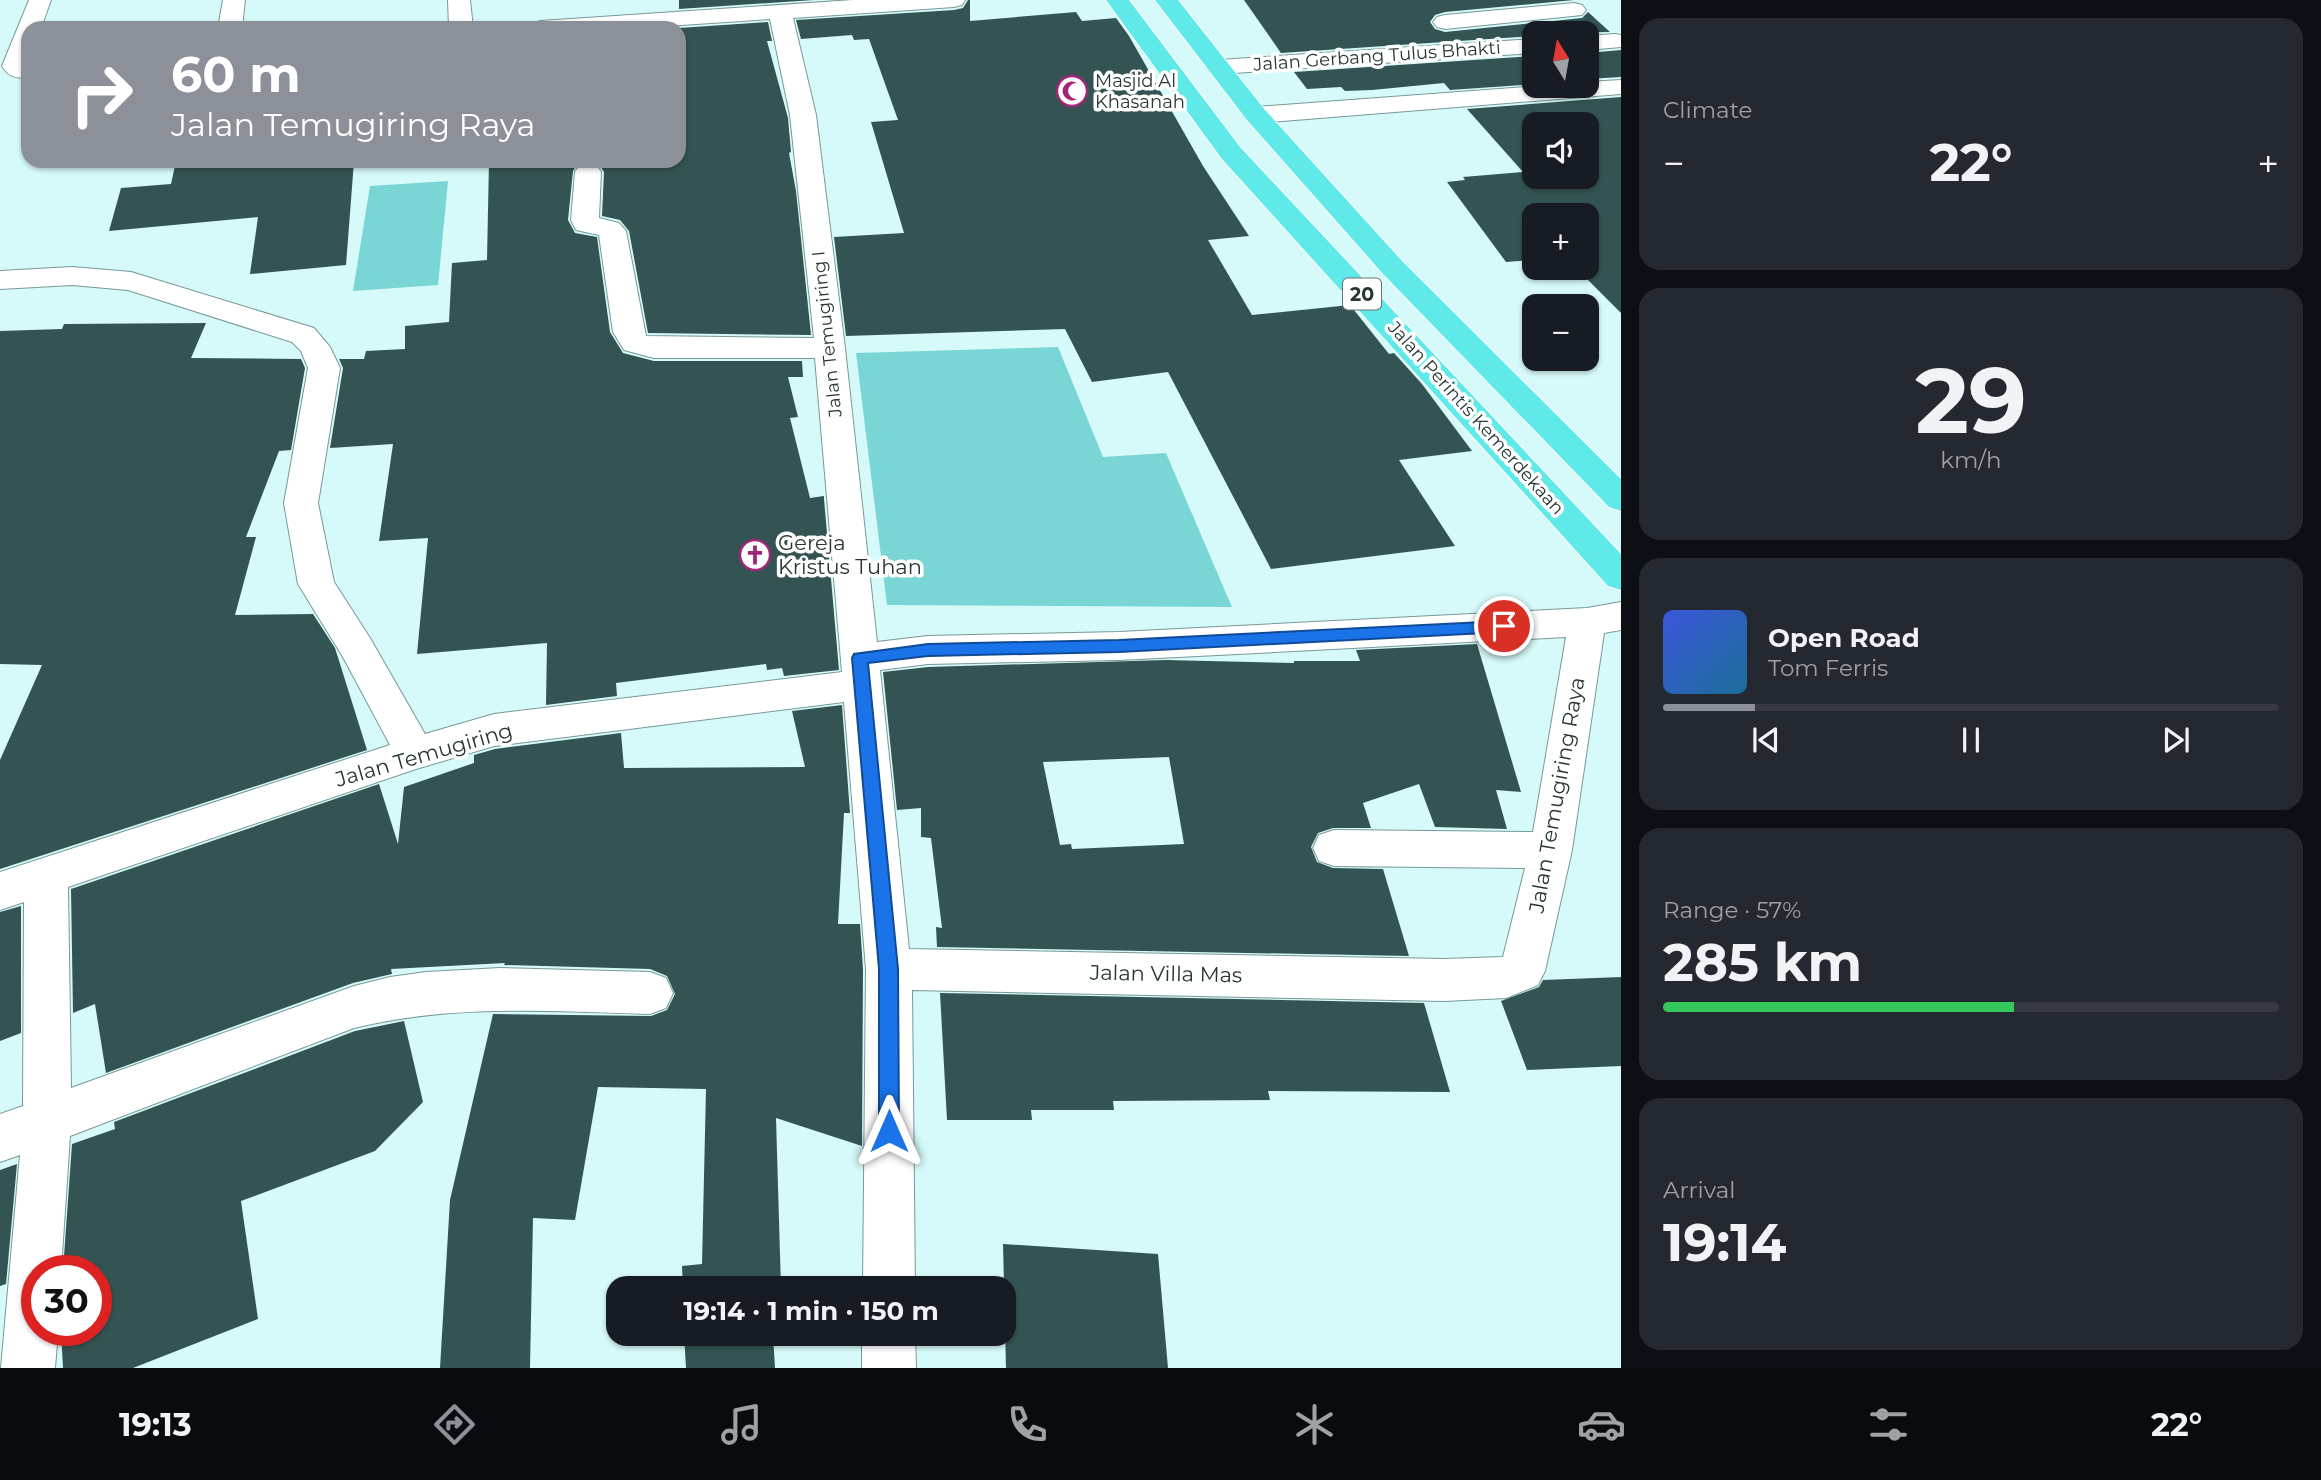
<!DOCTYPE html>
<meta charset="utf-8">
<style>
body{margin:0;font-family:Montserrat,sans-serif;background:#242831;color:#f1f3f6;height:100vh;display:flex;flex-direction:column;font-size:26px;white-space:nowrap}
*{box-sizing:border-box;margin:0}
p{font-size:23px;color:#9ea1a6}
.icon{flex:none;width:38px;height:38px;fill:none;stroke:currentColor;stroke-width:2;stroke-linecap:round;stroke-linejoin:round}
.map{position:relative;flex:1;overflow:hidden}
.drawer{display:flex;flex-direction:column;gap:18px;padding:18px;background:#0d0f14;width:700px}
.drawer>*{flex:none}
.guide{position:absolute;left:21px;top:21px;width:665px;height:147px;border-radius:21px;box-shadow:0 2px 5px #0004;background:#8c9099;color:#fff;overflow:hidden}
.needle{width:46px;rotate:349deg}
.controls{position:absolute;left:1522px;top:21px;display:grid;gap:14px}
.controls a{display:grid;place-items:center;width:77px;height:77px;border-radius:14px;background:#171b24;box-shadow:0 2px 5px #0004;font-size:35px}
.speed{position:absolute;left:21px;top:1255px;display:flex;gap:14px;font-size:35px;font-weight:700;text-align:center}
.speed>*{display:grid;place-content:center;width:91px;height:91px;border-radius:50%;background:#171b24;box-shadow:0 2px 5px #0004;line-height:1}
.speed .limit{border:10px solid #d22;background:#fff;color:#111}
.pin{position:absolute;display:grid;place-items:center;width:60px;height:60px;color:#fff;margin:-30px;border:4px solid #fff;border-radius:50%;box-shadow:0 2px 7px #0007}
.me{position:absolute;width:77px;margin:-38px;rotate:0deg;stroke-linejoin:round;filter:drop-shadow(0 0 5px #0008)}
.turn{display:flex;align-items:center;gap:24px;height:147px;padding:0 35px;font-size:32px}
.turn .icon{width:91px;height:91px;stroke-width:2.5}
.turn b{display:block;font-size:49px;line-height:60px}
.big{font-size:52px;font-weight:700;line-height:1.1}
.drawer .tile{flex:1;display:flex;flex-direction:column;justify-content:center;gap:10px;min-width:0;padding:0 24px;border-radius:21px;background:#242831}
.drawer .dial{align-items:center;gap:0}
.dial b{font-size:91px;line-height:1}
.song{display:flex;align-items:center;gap:21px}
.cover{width:84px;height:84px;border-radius:10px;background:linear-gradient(135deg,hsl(230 70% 55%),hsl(200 70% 35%))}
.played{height:7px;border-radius:4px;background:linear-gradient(90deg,#8c9099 15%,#363941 15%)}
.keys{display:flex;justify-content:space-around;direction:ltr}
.heat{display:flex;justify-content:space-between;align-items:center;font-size:38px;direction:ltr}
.charge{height:10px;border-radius:5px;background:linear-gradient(90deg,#34c759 57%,#363941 0)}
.trip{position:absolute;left:606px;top:1276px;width:410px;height:70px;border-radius:21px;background:#171b24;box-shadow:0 2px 5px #0004;font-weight:700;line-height:70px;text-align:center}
.tabs{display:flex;height:112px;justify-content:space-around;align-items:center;background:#090b0e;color:#9ea1a6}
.tabs .icon{width:49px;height:49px}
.tabs .selected{color:#8c9099}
.tabs b{font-size:32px;color:#f1f3f6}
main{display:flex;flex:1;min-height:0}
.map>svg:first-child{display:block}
</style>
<main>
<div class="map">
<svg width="1621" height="1368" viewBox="0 0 1621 1368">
<rect width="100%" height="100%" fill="#d6faf9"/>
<g fill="#79d6d4">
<polygon points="448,181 438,285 353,291 370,186"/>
<polygon points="1058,347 1103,457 1166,453 1232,607 887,605 856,353"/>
</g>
<g fill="#345453" fill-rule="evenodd">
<polygon points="679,0 814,0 679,9"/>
<polygon points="968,0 970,0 970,21 1076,12 1082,21 1116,18 1129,36 1203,166 1249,236 1208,240 1252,315 1350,305 1389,354 1394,353 1422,384 1472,451 1399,460 1455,546 1271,569 1168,372 1092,382 1065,329 846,336 834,237 904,233 871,122 898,120 869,39 854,40 852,35 801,39 796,20 954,10 963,8"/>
<polygon points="1244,0 1574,0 1445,12 1435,15 1430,22 1435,29 1445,32 1582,18 1588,12 1610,32 1535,33 1535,36 1281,53"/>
<polygon points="768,22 772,41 767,41 788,118 791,152 789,153 796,191 811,335 648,333 629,231 620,220 602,216 604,172 598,163 578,163 573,171 568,220 575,233 597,237 610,332 623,353 654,361 802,361 803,377 788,377 798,417 790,418 810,498 824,496 824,499 839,670 784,676 782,668 767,670 766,664 616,683 617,696 546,705 547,643 417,654 428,538 379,541 393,444 330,448 343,368 339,359 364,359 366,351 405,349 405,326 449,322 452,263 487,260 489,161 679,161 679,28"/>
<polygon points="1621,50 1621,77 1587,79 1587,53"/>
<polygon points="1535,56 1535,84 1450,90 1444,83 1372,90 1345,91 1341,87 1307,89 1294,72"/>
<path d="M1621 97V313L1576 268H1587V215H1535V260L1506 262 1447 182 1465 180 1463 177 1523 172 1467 109ZM1535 124H1587V177H1535Z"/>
<polygon points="176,161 354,161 346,265 250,274 258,217 109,231 121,188 171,184"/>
<polygon points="206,323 191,358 301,359 305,368 291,450 279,451 246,537 256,537 235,615 313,614 335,648 367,750 0,869 0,760 42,665 0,664 0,331 62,329 64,324"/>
<path d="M1477 644 1521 792 1496 790 1507 829 1435 827 1419 784 1363 803 1371 828H1333L1318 833 1311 847 1317 862 1333 868 1383 869 1409 956 937 947 936 927 942 928 931 838 921 837V808L897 810 883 672 928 667 1165 660 1294 663V661H1360L1356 650ZM1169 757 1184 844 1072 849 1071 844 1060 845 1043 762Z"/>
<polygon points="842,705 850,813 844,813 838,924 860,924 863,969 862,1146 776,1118 781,1288 683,1288 682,1266 702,1264 706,1089 598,1087 575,1220 533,1218 530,1368 440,1368 450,1200 493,1014 651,1016 667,1010 675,994 667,976 650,969 504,965 505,963 391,969 392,974 353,983 106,1073 95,1004 73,1013 71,889 379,784 398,844 404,787 474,763 474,755 495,749 621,733 624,768 805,767 792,711"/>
<polygon points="21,906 21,1033 0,1041 0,912"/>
<polygon points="1621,977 1621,1066 1527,1070 1501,1001 1539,987 1543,980"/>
<polygon points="940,993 1424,1003 1450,1092 1268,1091 1270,1100 1113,1101 1114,1110 1031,1110 1032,1120 947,1120"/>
<polygon points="404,1021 423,1102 375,1151 241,1201 258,1319 133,1368 63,1368 61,1330 96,1330 96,1270 63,1270 72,1144 115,1129 114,1122 355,1031"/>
<polygon points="17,1164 6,1284 0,1286 0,1170"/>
<polygon points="1003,1244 1158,1254 1168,1368 1006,1368"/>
<polygon points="684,1334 784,1334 773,1335 775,1368 686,1368"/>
</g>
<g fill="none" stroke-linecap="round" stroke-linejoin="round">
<g stroke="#779998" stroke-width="2">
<g id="street">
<path d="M29 0H51L41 28H28V78C15 78 9 77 2 66Z"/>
<polygon points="223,0 245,0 242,28 218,28"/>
<polygon points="448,0 470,0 473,28 449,28"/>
<path d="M853 0H965L962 5 954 7 793 18 816 115 845 348 877 642 928 636 1119 632 1587 608 1621 602V630L1604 633 1572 850 1545 971 1538 985 1506 998 1444 1001 912 990 915 1288H863L866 969 844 702 494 746 416 769 68 887 71 1088 354 986 390 977 426 972 500 968 650 972 666 978 673 993 666 1008 650 1014C550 1011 452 1004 354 1028L70 1136 61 1270H37V1330H58L55 1368H1L20 1155 0 1162V1114L23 1106 24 902 0 910V872L390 745 343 657 298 584 284 503 308 368 301 351 292 342 128 290 72 285 0 289V271L72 267 131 272 314 328 330 347 340 368 318 503 334 582 370 638 425 734 494 714 842 672 815 358H654L624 350 613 332 599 235 576 230 571 220 575 172 579 166 588 164 597 166 601 172 599 218 619 223 626 231 646 336 814 338 790 115 770 19 636 28H529L533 23 541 21ZM1566 637 1533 832 1334 830 1319 835 1313 848 1319 861 1334 866 1525 868 1503 957 1444 959 909 949 880 670 928 664 1119 660Z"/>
<polygon points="1574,3 1582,5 1586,10 1582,15 1445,29 1437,27 1433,22 1437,17 1445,15"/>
<polygon points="1615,34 1621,35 1621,47 1587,50 1587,36"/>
<polygon points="1535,39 1535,53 1219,74 1210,72 1207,67 1210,62 1219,60"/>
<polygon points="1621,80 1621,94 1256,123 1247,120 1243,115 1247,110 1256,107 1540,86 1587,86 1587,82"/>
<polygon points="862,1334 915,1334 916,1368 862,1368"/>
</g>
</g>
<g stroke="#fff" stroke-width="2">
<g id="highway">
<polygon points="1106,0 1129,0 1240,147 1621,554 1621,590 1608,586 1222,159"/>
<polygon points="1155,0 1178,0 1265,110 1404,263 1621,479 1621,511 1609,507 1384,275 1247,120"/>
</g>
</g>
<use href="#street" fill="#fff" fill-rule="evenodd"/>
<use href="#highway" fill="#5fe9e8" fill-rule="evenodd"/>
</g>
<polygon fill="#1a73e8" stroke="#114b97" stroke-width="2" points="1504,621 1511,626 1504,632 1119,652 928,656 868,663 898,969 899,1131 896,1138 889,1141 882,1138 879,1131 879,969 852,658 854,654 928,644 1119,640"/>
<defs>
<g id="mosque-ring" transform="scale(1.575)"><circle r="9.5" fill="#fff" stroke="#a2257a" stroke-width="1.5"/><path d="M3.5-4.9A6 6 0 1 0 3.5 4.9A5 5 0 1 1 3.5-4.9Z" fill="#a2257a"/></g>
<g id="church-ring" transform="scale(1.575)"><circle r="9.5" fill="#fff" stroke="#a2257a" stroke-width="1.5"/><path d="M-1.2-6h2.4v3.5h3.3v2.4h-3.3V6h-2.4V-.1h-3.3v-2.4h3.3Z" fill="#a2257a"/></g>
</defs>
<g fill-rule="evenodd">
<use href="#mosque-ring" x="1072" y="91"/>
<use href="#church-ring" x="755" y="555"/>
</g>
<g text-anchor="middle" stroke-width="7" stroke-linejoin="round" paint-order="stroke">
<g font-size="18" fill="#283636" stroke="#fff">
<text transform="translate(1377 56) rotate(-4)" y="6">Jalan Gerbang Tulus Bhakti</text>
<text transform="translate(827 334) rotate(-96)" y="6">Jalan Temugiring I</text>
<text transform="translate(1476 418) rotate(48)" y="6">Jalan Perintis Kemerdekaan</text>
</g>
<g font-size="18" fill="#283636" stroke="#fff" text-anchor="start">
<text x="1095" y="87">Masjid Al<tspan x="1095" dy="21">Khasanah</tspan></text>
</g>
<rect fill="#fff" stroke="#687272" stroke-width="2" x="1343" y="278.5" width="38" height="31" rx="5"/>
<g font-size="19" font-weight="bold" fill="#283636">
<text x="1362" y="301">20</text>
</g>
<g font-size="21" fill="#283636" stroke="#fff" text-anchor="start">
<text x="778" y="550">Gereja<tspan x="778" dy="24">Kristus Tuhan</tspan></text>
</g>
<g font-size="21" fill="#283636" stroke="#fff">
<text transform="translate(424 755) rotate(-16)" y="7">Jalan Temugiring</text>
<text transform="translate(1557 795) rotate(-80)" y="7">Jalan Temugiring Raya</text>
<text transform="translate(1166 974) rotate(1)" y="7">Jalan Villa Mas</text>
</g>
</g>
</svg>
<div class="controls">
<a><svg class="needle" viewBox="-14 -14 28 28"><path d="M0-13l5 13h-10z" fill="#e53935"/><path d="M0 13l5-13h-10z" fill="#9ea1a6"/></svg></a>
<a><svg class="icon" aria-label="sound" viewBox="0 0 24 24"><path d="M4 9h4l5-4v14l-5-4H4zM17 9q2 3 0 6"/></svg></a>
<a>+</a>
<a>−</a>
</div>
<div class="speed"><div class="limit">30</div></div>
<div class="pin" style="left:1504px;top:626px;background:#d93025"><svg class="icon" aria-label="arrive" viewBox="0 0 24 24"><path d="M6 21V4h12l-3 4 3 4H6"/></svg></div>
<svg class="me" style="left:889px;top:1131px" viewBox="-20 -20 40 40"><path d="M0-17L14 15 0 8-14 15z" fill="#1a73e8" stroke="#fff" stroke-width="4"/></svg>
<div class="trip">19:14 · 1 min · 150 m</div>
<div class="guide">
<div class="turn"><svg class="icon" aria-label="right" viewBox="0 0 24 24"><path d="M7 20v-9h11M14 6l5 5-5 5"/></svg><div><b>60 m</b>Jalan Temugiring Raya</div></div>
</div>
</div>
<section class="drawer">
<div class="tile"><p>Climate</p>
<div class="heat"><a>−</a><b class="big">22°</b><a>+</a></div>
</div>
<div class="tile dial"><b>29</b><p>km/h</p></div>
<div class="tile">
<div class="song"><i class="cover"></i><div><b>Open Road</b><p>Tom Ferris</p></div></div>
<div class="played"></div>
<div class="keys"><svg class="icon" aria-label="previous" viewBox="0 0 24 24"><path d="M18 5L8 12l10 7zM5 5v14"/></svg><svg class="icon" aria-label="pause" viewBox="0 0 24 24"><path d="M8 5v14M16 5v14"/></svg><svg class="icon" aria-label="next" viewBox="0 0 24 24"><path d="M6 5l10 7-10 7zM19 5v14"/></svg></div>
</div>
<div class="tile"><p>Range · 57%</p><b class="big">285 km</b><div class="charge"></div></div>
<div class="tile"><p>Arrival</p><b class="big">19:14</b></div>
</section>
</main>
<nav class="tabs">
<b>19:13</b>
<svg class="icon selected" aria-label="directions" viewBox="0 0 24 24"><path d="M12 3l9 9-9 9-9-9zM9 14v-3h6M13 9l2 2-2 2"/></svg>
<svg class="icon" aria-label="music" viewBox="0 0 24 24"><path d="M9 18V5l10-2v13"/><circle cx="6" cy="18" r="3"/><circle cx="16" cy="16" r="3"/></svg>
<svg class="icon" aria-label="phone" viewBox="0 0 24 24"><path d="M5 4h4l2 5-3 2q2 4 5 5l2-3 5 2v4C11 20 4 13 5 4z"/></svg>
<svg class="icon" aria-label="climate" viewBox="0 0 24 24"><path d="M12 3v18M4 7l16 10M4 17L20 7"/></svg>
<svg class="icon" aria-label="car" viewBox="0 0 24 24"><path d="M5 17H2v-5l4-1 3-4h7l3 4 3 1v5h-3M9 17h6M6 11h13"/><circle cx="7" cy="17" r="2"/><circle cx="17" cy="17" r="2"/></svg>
<svg class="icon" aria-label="filters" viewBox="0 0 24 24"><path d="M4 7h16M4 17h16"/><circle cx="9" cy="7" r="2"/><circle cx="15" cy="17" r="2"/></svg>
<b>22°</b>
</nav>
